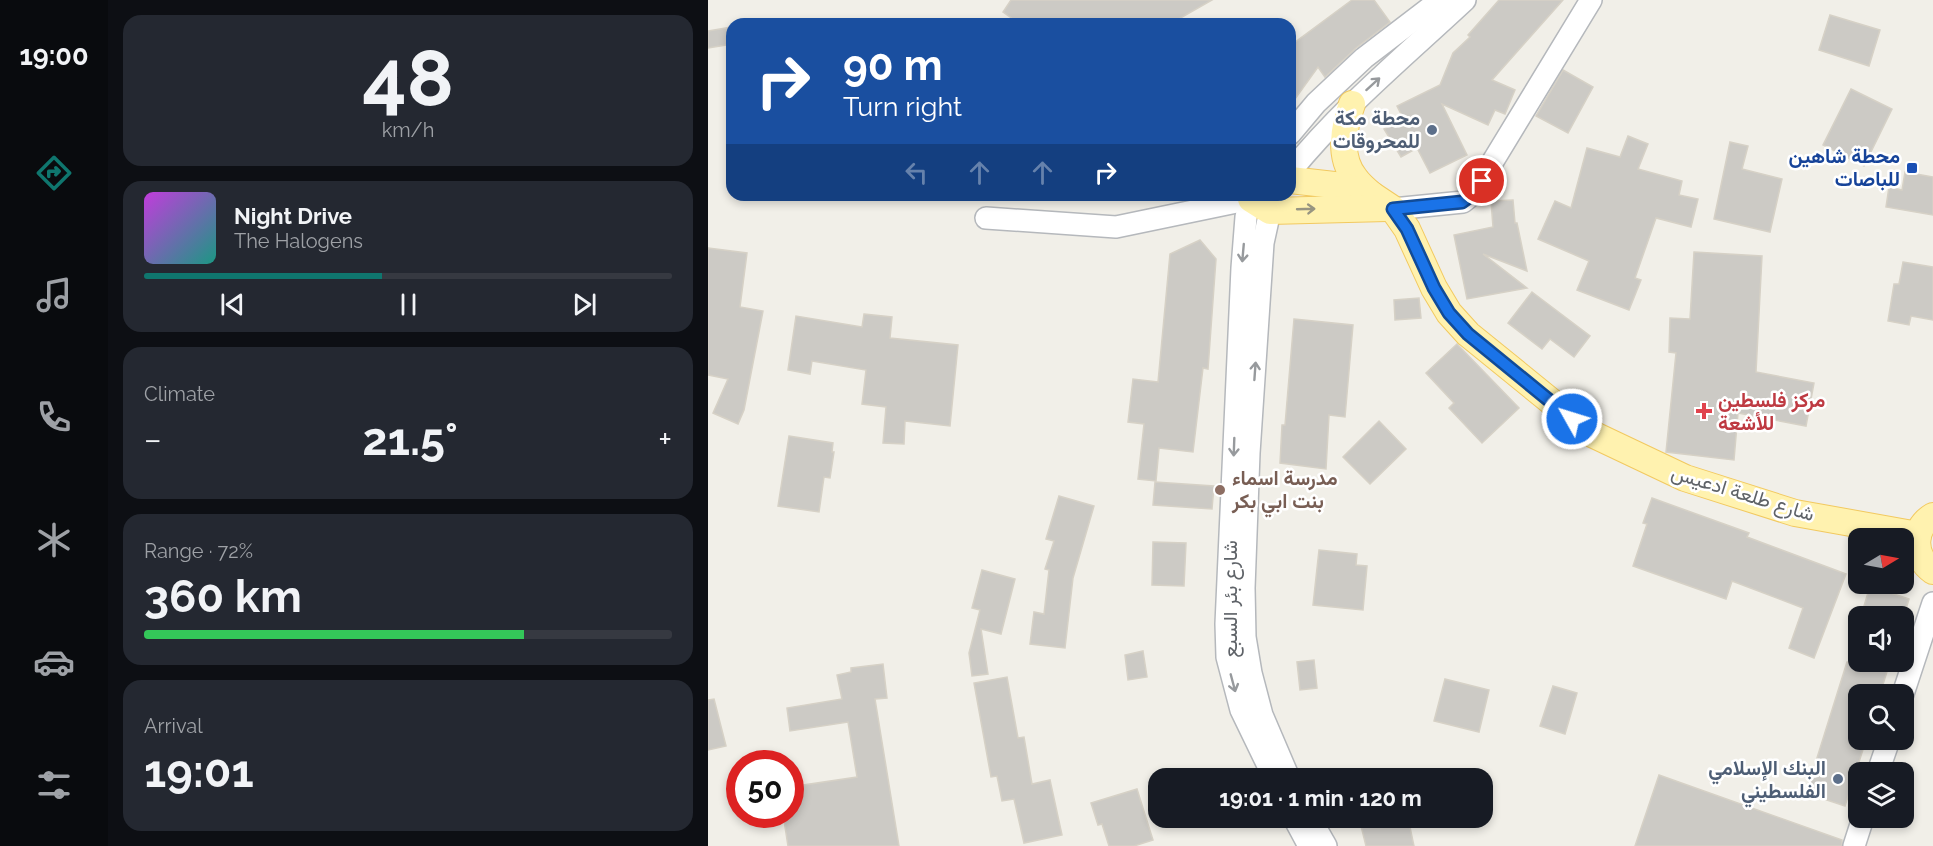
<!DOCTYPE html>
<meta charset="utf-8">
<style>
body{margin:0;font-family:Raleway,Vazirmatn,sans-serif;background:#242831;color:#f1f3f6;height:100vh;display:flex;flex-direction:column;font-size:22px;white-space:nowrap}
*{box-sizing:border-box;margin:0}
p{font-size:20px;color:#9ea1a6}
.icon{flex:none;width:33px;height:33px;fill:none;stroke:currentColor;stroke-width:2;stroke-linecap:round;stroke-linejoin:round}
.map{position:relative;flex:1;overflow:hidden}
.details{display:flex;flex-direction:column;gap:15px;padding:15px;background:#0d0f14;width:600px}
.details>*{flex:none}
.guide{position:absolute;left:18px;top:18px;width:570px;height:183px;border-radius:18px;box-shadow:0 3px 9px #0003;background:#1a4fa0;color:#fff;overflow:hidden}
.needle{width:39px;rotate:80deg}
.tools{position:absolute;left:1140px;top:528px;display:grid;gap:12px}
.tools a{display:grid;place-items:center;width:66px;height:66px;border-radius:12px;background:#171b24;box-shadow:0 3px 9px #0003;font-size:30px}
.speed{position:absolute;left:18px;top:750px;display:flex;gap:12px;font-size:30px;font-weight:700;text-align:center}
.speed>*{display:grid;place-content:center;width:78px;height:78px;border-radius:50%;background:#171b24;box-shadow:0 3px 9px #0003;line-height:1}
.speed .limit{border:9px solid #d22;background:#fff;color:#111}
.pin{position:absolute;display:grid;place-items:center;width:51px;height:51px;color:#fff;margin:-26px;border:3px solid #fff;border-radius:50%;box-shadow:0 2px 6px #0007}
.me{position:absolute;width:66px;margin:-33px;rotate:309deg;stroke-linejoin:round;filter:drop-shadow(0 0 4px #0008)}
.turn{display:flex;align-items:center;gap:21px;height:126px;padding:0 18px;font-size:27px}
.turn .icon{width:78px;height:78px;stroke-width:2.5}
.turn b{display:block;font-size:42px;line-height:51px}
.lanes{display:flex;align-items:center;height:57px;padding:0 18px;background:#0003;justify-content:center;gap:30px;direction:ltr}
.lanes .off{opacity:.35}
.big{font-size:45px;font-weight:700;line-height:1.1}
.details .tile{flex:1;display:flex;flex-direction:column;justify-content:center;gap:9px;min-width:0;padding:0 21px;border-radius:18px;background:#242831}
.details .dial{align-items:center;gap:0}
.dial b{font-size:78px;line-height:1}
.song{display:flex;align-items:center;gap:18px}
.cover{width:72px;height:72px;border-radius:9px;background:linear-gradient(135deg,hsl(290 70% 55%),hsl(170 70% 35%))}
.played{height:6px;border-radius:3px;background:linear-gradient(90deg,#0f766e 45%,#363941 45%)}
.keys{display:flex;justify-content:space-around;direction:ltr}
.heat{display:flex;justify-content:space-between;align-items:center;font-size:33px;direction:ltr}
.charge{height:9px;border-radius:4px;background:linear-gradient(90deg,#34c759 72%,#363941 0)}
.trip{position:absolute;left:440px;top:768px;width:345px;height:60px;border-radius:18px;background:#171b24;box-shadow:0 3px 9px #0003;font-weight:700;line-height:60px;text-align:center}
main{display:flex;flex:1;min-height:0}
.tabs{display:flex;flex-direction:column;width:108px;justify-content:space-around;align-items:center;background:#090b0e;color:#9ea1a6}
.tabs .icon{width:42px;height:42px}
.tabs .selected{color:#0f766e}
.tabs b{font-size:27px;color:#f1f3f6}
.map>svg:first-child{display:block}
</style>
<main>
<nav class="tabs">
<b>19:00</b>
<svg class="icon selected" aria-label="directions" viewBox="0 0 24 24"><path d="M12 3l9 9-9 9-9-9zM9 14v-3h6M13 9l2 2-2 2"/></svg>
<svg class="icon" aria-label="music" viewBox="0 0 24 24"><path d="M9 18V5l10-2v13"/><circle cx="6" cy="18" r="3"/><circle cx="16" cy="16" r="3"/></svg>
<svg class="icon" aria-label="phone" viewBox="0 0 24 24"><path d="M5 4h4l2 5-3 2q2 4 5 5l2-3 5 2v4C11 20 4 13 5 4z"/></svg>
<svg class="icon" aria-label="climate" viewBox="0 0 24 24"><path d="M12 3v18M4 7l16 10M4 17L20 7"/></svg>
<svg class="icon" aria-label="car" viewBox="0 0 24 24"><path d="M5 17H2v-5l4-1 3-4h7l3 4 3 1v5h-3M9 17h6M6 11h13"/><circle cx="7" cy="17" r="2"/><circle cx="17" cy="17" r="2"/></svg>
<svg class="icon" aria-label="filters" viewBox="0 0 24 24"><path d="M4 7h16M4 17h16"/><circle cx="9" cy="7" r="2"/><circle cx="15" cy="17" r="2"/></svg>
</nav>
<section class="details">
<div class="tile dial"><b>48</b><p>km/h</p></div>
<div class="tile">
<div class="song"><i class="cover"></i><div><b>Night Drive</b><p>The Halogens</p></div></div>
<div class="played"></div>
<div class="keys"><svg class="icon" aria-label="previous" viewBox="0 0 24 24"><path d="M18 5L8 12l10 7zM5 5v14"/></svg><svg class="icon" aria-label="pause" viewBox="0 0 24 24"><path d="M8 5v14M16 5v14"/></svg><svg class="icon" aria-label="next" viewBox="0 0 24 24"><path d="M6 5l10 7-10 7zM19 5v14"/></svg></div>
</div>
<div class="tile"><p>Climate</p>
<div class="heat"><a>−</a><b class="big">21.5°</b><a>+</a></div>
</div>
<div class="tile"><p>Range · 72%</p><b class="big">360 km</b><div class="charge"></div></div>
<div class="tile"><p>Arrival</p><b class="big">19:01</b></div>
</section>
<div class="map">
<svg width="1225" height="846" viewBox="0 0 1225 846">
<rect width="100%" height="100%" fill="#f1efe8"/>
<g fill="#cccac5" stroke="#d6d1c6" stroke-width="1.5">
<polygon points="303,0 504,0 462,24 312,24 295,12"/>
<polygon points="644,0 666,0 682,22 648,48 617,77 610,67 582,106 582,46"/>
<polygon points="791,0 855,0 784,80 807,90 797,114 787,110 780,125 734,104 759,155 722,173 709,148 693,157 676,129 695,118 689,106 732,85 745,53 762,37 760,35"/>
<polygon points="1122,15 1172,30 1161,66 1111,50"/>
<polygon points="24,27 24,44 0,48 0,31"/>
<polygon points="855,70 885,87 860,133 828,116"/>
<polygon points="1143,89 1184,109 1156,166 1115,145"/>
<polygon points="920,136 940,144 930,169 974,181 971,195 990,199 983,227 948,218 927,278 933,280 921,310 869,290 881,261 830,239 847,201 863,208 879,148 912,157"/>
<polygon points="1022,142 1040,146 1034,169 1074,179 1062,232 1006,219"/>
<polygon points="1197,172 1225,177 1225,215 1178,207 1181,187 1194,190"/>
<polygon points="805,200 807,223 809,223 819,271 775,254 819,288 759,299 746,235 785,227 783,201"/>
<polygon points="492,240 508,259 500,369 495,368 485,452 451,448 448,481 430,479 436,424 420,422 425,379 450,382 462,254"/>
<polygon points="0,248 39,253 32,307 55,311 36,410 30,424 5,413 20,379 0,375"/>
<polygon points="986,252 1054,256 1048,372 1106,383 1098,426 1030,413 1026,460 958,452 968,353 961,352 962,318 982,319"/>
<polygon points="1195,262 1225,267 1225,320 1203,316 1201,325 1180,321 1186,284 1191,284"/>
<polygon points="824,292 882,336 866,357 842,339 834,349 800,323"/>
<polygon points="711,298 713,318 687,320 686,300"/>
<polygon points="156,314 184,317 182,338 250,345 242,426 197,421 196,444 175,443 178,407 154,404 158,370 104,361 102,374 80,370 88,316 154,327"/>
<polygon points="586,319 645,325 637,417 621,415 618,469 572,463 574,425 577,425"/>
<polygon points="749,344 811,408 774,443 741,408 746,403 718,373"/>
<polygon points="671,421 698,449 662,484 635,457"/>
<polygon points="81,436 125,443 124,452 126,452 122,478 116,477 111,512 70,506"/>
<polygon points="447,482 506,486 504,509 445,505"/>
<polygon points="351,496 386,506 365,578 357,648 322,644 326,612 336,614 341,570 337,569 346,541 338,539"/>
<polygon points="944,498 1041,533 1039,537 1138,574 1106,658 1081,648 1095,608 1024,581 1018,599 925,566 939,524 935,523"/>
<polygon points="445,542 478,543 476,586 444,585"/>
<polygon points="611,550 649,554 648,565 659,566 655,610 605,605"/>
<polygon points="274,570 307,579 293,634 273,629 280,674 264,676 261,653 272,610 264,608"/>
<polygon points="1162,586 1201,599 1196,616 1153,616"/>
<polygon points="435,651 439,677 420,680 417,655"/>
<polygon points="606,660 609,688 592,690 589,662"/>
<polygon points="1139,662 1182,662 1172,694 1150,694 1150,740 1158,740 1137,806 1098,793"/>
<polygon points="175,664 179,698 167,699 191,846 80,846 75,814 82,814 82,787 149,777 140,722 82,731 79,708 134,699 129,675 143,672 143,668"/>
<polygon points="299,677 310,738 316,737 324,784 342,780 354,835 316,843 306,799 294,801 289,776 283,777 266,683"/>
<polygon points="737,679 781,690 771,732 726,721"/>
<polygon points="845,686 869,693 857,734 832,726"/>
<polygon points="6,699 18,746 0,750 0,700"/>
<polygon points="951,775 1134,840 1134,846 927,846"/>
<polygon points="429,789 445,840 426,846 401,846 394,824 390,825 383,803"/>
<polygon points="651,818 677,818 678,823 700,818 706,846 658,846"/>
</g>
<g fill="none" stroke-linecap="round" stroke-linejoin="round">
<g stroke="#b5b8bc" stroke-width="24">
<g id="minor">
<polyline points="582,134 608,103 656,58 732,0"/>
<path d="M582 172C634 108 697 56 757 0"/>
<polyline points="544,195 538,217 534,268 518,624 519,657 533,710 566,778"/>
<polyline points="570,195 562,211 555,243 541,453 536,588 537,637 543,673 554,715 581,778"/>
<polyline points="685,209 755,202 765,194 883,0"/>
<polyline points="278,218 408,227 543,199"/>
<polyline points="1195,694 1225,603"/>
<polyline points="1170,772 1181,740"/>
<polyline points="586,818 601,846"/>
<polyline points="602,818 618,846"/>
<polyline points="1146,846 1155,818"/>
</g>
</g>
<g stroke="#f2c960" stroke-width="28">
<g id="major">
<path d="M644 104C636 126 630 157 647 178 651 184 658 190 664 195"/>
<polyline points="582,180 635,186 664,195 685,209 699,229 726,288 741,313 760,334 882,433 977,478 1087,513 1210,535"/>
<polyline points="550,195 543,199 562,211 679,208"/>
<path d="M1225 516C1203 529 1205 557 1225 571"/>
</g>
</g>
<use href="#minor" stroke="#fff" stroke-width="21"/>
<use href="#major" stroke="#fff2af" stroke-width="26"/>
</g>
<defs><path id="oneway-shaft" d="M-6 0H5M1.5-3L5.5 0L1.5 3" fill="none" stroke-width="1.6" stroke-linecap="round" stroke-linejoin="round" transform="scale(1.5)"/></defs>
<g stroke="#979a9d">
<use href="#oneway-shaft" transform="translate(665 84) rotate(-42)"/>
<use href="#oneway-shaft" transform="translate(535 253) rotate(95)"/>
<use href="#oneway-shaft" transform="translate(547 371) rotate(-86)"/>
<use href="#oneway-shaft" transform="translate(526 447) rotate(92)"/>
<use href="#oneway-shaft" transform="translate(525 683) rotate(75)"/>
</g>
<use stroke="#979581" href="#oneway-shaft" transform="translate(598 209) rotate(-2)"/>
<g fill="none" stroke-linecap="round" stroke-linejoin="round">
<g stroke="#114b97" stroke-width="15">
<polyline id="route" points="774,181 765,194 754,202 685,209 699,229 726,288 741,313 760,334 864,419"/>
</g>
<use href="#route" stroke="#1a73e8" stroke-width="10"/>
</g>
<g fill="#5c6f8a" stroke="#fff" stroke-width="2">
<circle cx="724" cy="130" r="6"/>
<circle cx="1130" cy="779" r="6"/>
</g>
<rect fill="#1a4fb4" stroke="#fff" stroke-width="2" x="1198" y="162" width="12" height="12" rx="3"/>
<path fill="#e0444e" stroke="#fff" stroke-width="2" d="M993 402h6v6h6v6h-6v6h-6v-6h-6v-6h6z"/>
<circle fill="#8d6e63" stroke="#fff" stroke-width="2" cx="512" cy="490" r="6"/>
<g text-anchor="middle" stroke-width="5" stroke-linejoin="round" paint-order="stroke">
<g font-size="20" font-weight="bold" fill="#4e5e75" stroke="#fff" text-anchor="end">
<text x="712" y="125">محطة مكة<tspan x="712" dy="23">للمحروقات</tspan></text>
<text x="1118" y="775">البنك الإسلامي<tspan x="1118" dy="23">الفلسطيني</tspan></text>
</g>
<g font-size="20" font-weight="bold" fill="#164399" stroke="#fff" text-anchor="end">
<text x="1192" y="163">محطة شاهين<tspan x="1192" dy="23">للباصات</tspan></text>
</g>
<g font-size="20" font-weight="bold" fill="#be3a42" stroke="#fff" text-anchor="start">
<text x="1010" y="407">مركز فلسطين<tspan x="1010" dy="23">للأشعة</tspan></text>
</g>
<g font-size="20" font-weight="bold" fill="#785e54" stroke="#fff" text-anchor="start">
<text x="524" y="485">مدرسة اسماء<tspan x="524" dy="23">بنت ابي بكر</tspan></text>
</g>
<g font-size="20" fill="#5f6368" stroke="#fff">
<text transform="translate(1035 493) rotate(17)" y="7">شارع طلعة ادعيس</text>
<text transform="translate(522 599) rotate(-90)" y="7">شارع بئر السبع</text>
</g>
</g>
</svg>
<div class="tools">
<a><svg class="needle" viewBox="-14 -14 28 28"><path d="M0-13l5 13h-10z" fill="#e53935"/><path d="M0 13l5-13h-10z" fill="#9ea1a6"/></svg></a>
<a><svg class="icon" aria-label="sound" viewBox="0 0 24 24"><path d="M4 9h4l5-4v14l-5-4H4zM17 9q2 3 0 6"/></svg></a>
<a><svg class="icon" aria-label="search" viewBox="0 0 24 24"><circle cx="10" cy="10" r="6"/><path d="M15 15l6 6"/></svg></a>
<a><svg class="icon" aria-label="layers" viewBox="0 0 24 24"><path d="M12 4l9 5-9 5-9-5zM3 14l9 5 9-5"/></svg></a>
</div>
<div class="speed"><div class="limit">50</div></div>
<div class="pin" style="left:774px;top:181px;background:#d93025"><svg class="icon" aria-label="arrive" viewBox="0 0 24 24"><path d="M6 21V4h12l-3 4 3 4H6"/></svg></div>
<svg class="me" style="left:864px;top:419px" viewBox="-20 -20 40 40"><circle r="17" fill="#1a73e8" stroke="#fff" stroke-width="3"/><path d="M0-11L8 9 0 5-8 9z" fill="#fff"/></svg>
<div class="trip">19:01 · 1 min · 120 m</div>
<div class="guide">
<div class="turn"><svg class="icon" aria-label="right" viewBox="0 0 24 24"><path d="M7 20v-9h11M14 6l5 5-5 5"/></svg><div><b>90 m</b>Turn right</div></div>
<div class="lanes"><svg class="icon off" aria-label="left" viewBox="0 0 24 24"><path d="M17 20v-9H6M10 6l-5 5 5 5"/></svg><svg class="icon off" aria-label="ahead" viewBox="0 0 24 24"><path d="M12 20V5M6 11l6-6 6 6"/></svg><svg class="icon off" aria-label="ahead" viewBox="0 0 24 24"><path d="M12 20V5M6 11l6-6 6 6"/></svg><svg class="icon" aria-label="right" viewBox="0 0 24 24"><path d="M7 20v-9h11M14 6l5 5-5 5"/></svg></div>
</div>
</div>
</main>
